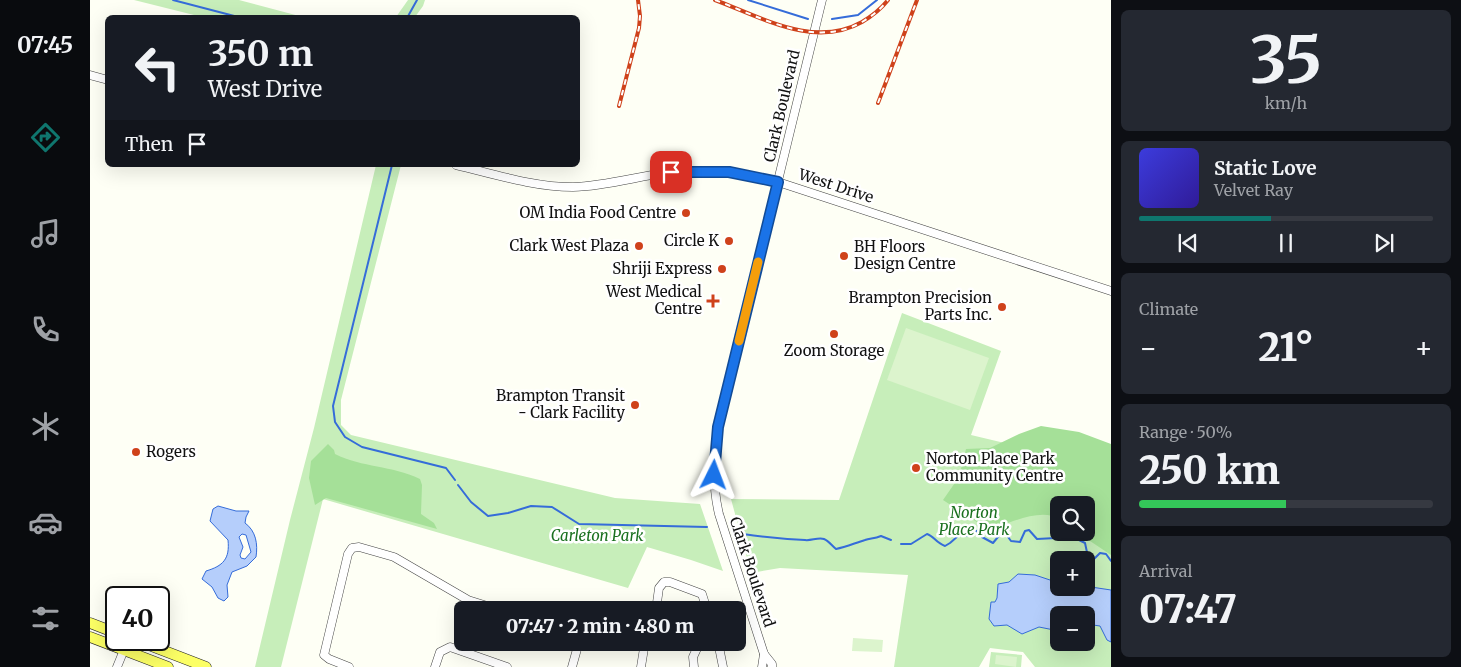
<!DOCTYPE html>
<meta charset="utf-8">
<style>
body{margin:0;font-family:Merriweather,serif;background:#242831;color:#f1f3f6;height:100vh;display:flex;flex-direction:column;font-size:19px;white-space:nowrap}
*{box-sizing:border-box;margin:0}
p{font-size:16px;color:#9ea1a6}
.icon{flex:none;width:28px;height:28px;fill:none;stroke:currentColor;stroke-width:2;stroke-linecap:round;stroke-linejoin:round}
.map{position:relative;flex:1;overflow:hidden}
.panel{display:flex;flex-direction:column;gap:10px;padding:10px;background:#0d0f14;width:350px}
.panel>*{flex:none}
.banner{position:absolute;left:15px;top:15px;width:475px;height:152px;border-radius:8px;box-shadow:0 5px 20px #0002;background:#171b24;color:#f1f3f6;overflow:hidden}
.buttons{position:absolute;left:960px;top:496px;display:grid;gap:10px}
.buttons a{display:grid;place-items:center;width:45px;height:45px;border-radius:8px;background:#171b24;box-shadow:0 5px 20px #0002;font-size:25px}
.speed{position:absolute;left:15px;top:586px;display:flex;gap:10px;font-size:25px;font-weight:700;text-align:center}
.speed>*{display:grid;place-content:center;width:65px;height:65px;border-radius:50%;background:#171b24;box-shadow:0 5px 20px #0002;line-height:1}
.speed .limit{border:2px solid #111;border-radius:8px;background:#fff;color:#111}
.pin{position:absolute;display:grid;place-items:center;width:42px;height:42px;color:#fff;margin:-21px;border-radius:10px;box-shadow:0 2px 8px #0006}
.me{position:absolute;width:55px;margin:-28px;rotate:3deg;stroke-linejoin:round;filter:drop-shadow(0 0 4px #0008)}
.turn{display:flex;align-items:center;gap:18px;height:105px;padding:0 20px;font-size:22px}
.turn .icon{width:65px;height:65px;stroke-width:2.5}
.turn b{display:block;font-size:35px;line-height:42px}
.then{display:flex;align-items:center;height:48px;padding:0 20px;background:#0003;gap:10px;font-size:19px}
.big{font-size:38px;font-weight:800;line-height:1.1}
.panel .widget{flex:1;display:flex;flex-direction:column;justify-content:center;gap:8px;min-width:0;padding:0 18px;border-radius:8px;background:#242831}
.panel .dial{align-items:center;gap:0}
.dial b{font-size:65px;line-height:1}
.song{display:flex;align-items:center;gap:15px}
.cover{width:60px;height:60px;border-radius:8px;background:linear-gradient(135deg,hsl(240 70% 55%),hsl(250 70% 35%))}
.played{height:5px;border-radius:2px;background:linear-gradient(90deg,#0f766e 45%,#363941 45%)}
.keys{display:flex;justify-content:space-around;direction:ltr}
.heat{display:flex;justify-content:space-between;align-items:center;font-size:28px;direction:ltr}
.charge{height:8px;border-radius:4px;background:linear-gradient(90deg,#34c759 50%,#363941 0)}
.trip{position:absolute;left:364px;top:601px;width:292px;height:50px;border-radius:8px;background:#171b24;box-shadow:0 5px 20px #0002;font-weight:800;line-height:50px;text-align:center}
main{display:flex;flex:1;min-height:0}
.tab-bar{display:flex;flex-direction:column;width:90px;justify-content:space-around;align-items:center;background:#090b0e;color:#9ea1a6}
.tab-bar .icon{width:35px;height:35px}
.tab-bar .active{color:#0f766e}
.tab-bar b{font-size:22px;color:#f1f3f6}
.map>svg:first-child{display:block}
</style>
<main>
<nav class="tab-bar">
<b>07:45</b>
<svg class="icon active" aria-label="directions" viewBox="0 0 24 24"><path d="M12 3l9 9-9 9-9-9zM9 14v-3h6M13 9l2 2-2 2"/></svg>
<svg class="icon" aria-label="music" viewBox="0 0 24 24"><path d="M9 18V5l10-2v13"/><circle cx="6" cy="18" r="3"/><circle cx="16" cy="16" r="3"/></svg>
<svg class="icon" aria-label="phone" viewBox="0 0 24 24"><path d="M5 4h4l2 5-3 2q2 4 5 5l2-3 5 2v4C11 20 4 13 5 4z"/></svg>
<svg class="icon" aria-label="climate" viewBox="0 0 24 24"><path d="M12 3v18M4 7l16 10M4 17L20 7"/></svg>
<svg class="icon" aria-label="car" viewBox="0 0 24 24"><path d="M5 17H2v-5l4-1 3-4h7l3 4 3 1v5h-3M9 17h6M6 11h13"/><circle cx="7" cy="17" r="2"/><circle cx="17" cy="17" r="2"/></svg>
<svg class="icon" aria-label="filters" viewBox="0 0 24 24"><path d="M4 7h16M4 17h16"/><circle cx="9" cy="7" r="2"/><circle cx="15" cy="17" r="2"/></svg>
</nav>
<div class="map">
<svg width="1021" height="667" viewBox="0 0 1021 667">
<rect width="100%" height="100%" fill="#fefff5"/>
<g fill="#c7eeba" fill-rule="evenodd">
<polygon points="44,0 149,0 213,17 112,17"/>
<polygon points="318,0 335,0 333,6 325,17 306,17"/>
<polygon points="286,165 311,165 251,400 251,425 261,435 525,498 610,504 633,571 601,560 557,547 538,588 233,499 191,667 165,667 200,520 224,428"/>
<path d="M812 313 911 351 881 435 923 445 1021 450V667H945L933 652 900 648 889 667H804L818 575 690 568 661 573 641 499 749 500ZM969 505H996V532H969ZM969 560H996V588H969ZM969 615H996V642H969Z"/>
<polygon points="901,652 932,655 931,667 899,667"/>
</g>
<g fill="#a5e098">
<path d="M951 426 989 432 1021 444V555L988 533 996 532V505H969V519C951 507 917 524 899 530L853 500 869 477 876 449 900 448 929 434Z"/>
<path d="M238 444 244 450 245 454C273 468 301 465 330 479L332 485 331 514 344 523 347 529 236 498 225 505 219 478 221 461Z"/>
</g>
<g fill="#dcf4cd">
<polygon points="816,328 899,358 880,410 797,380"/>
<polygon points="763,638 793,640 792,652 762,651"/>
<polygon points="906,655 927,657 926,667 905,664"/>
</g>
<g fill="#b5cefb" stroke="#356cd9" fill-rule="evenodd">
<path d="M128 506 146 511H159L156 517 155 523C166 531 168 544 166 557L157 566 142 572 137 585 138 597 134 601 128 598 122 587 112 579 116 571C133 566 140 559 138 540L120 521 123 509ZM152 534 156 535 161 552 155 559 151 558 150 555 153 547 149 537Z"/>
<polygon points="928,574 945,575 969,583 969,588 1001,587 1021,590 1021,642 1017,640 1010,626 996,624 996,615 969,615 969,631 949,627 932,634 917,625 904,626 899,619 901,602 905,602 907,598 908,584 919,582"/>
</g>
<g fill="none" stroke-linecap="round" stroke-linejoin="round">
<g stroke="#356cd9" stroke-width="2">
<polyline points="83,0 152,18"/>
<polyline points="658,0 718,19"/>
<polyline points="317,18 327,0"/>
<polyline points="742,19 768,15 787,0"/>
<polyline points="302,165 243,406 245,422 255,437 272,447 356,468 365,480"/>
<polyline points="368,485 381,502 398,516 418,513 441,506 462,507 489,524 617,527"/>
<path d="M653 534C674 537 694 539 715 540 721 541 728 537 734 539 739 541 742 546 746 549 756 547 765 543 775 540 780 538 784 539 791 536L801 540"/>
<path d="M811 544H821L837 534C844 536 846 543 855 546L860 543 868 536H876L889 530 891 532 892 537 903 543 912 532 915 533 921 541 930 542 935 531 939 530 947 539 966 538 974 535 985 538 995 543 998 557 1003 560 1010 553 1016 554 1021 561"/>
</g>
<g stroke="#444" stroke-width="9">
<g id="minor">
<polyline points="0,75 18,80"/>
<path d="M366 165C404 174 443 187 483 187 517 186 548 176 581 172 618 168 652 174 688 182L1021 291"/>
<polyline points="566,610 569,588 574,582 580,582 612,594 617,610"/>
<polyline points="628,642 633,667"/>
<polyline points="27,667 38,640"/>
<polyline points="259,667 239,659 234,655 258,554 262,548 269,547 304,557 378,600 410,610"/>
<polyline points="345,667 350,652 360,647 417,667"/>
<polyline points="482,667 489,642"/>
<polyline points="551,667 555,642"/>
<polyline points="604,667 603,657 610,642"/>
<polyline points="672,667 674,654"/>
<path d="M682 667V664L674 654 629 514C622 485 624 457 628 427L732 0"/>
</g>
</g>
<g stroke="#222" stroke-width="11">
<g id="major">
<polyline points="0,623 26,633"/>
<polyline points="0,637 78,667"/>
<polyline points="46,640 116,667"/>
</g>
</g>
<use href="#minor" stroke="#fff" stroke-width="8"/>
<use href="#major" stroke="#fcff65" stroke-width="10"/>
<g stroke="#cf421b" stroke-width="4">
<g id="rail">
<path d="M625 0C671 17 724 49 772 22 782 16 791 9 798 0"/>
<polyline points="788,103 827,0"/>
<polyline points="529,106 549,28 550,16 548,0"/>
</g>
</g>
<use href="#rail" stroke="#fff" stroke-width="2" stroke-dasharray="5.5" stroke-linecap="butt"/>
</g>
<g fill="none" stroke-linecap="round" stroke-linejoin="round">
<g stroke="#114b97" stroke-width="12">
<polyline id="route" points="581,172 639,172 688,182 628,427 624,475"/>
</g>
<use href="#route" stroke="#1a73e8" stroke-width="9"/>
<polyline stroke="#f59e0b" stroke-width="9" points="649,341 668,262"/>
</g>
<g fill="#cf421b" stroke="#fff" stroke-width="2">
<circle cx="596" cy="213" r="5"/>
<circle cx="639" cy="241" r="5"/>
<circle cx="549" cy="246" r="5"/>
<circle cx="754" cy="256" r="5"/>
<circle cx="632" cy="269" r="5"/>
<path d="M620.5 293.5h5v5h5v5h-5v5h-5v-5h-5v-5h5z"/>
<circle cx="912" cy="307" r="5"/>
<circle cx="744" cy="334" r="5"/>
<circle cx="545" cy="405" r="5"/>
<circle cx="46" cy="452" r="5"/>
<circle cx="826" cy="468" r="5"/>
</g>
<g text-anchor="middle" stroke-width="5" stroke-linejoin="round" paint-order="stroke">
<g font-size="15" fill="#111" stroke="#fff">
<text transform="translate(692 106) rotate(-77)" y="5">Clark Boulevard</text>
<text transform="translate(746 186) rotate(18)" y="5">West Drive</text>
<text transform="translate(662 572) rotate(72)" y="5">Clark Boulevard</text>
</g>
<g font-size="15" fill="#111" stroke="#fff" text-anchor="end">
<text x="586" y="218">OM India Food Centre</text>
<text x="629" y="246">Circle K</text>
<text x="539" y="251">Clark West Plaza</text>
<text x="764" y="252" text-anchor="start">BH Floors<tspan x="764" dy="17">Design Centre</tspan></text>
<text x="622" y="274">Shriji Express</text>
<text x="612" y="297">West Medical<tspan x="612" dy="17">Centre</tspan></text>
<text x="902" y="303">Brampton Precision<tspan x="902" dy="17">Parts Inc.</tspan></text>
<text x="744" y="356" text-anchor="middle">Zoom Storage</text>
<text x="535" y="401">Brampton Transit<tspan x="535" dy="17">- Clark Facility</tspan></text>
<text x="56" y="457" text-anchor="start">Rogers</text>
<text x="836" y="464" text-anchor="start">Norton Place Park<tspan x="836" dy="17">Community Centre</tspan></text>
</g>
<g font-size="15" font-style="italic" fill="#1a701f" stroke="#fff">
<text x="884" y="518">Norton<tspan x="884" dy="17">Place Park</tspan></text>
<text x="507" y="541">Carleton Park</text>
</g>
</g>
</svg>
<div class="buttons">
<a><svg class="icon" aria-label="search" viewBox="0 0 24 24"><circle cx="10" cy="10" r="6"/><path d="M15 15l6 6"/></svg></a>
<a>+</a>
<a>−</a>
</div>
<div class="speed"><div class="limit">40</div></div>
<div class="pin" style="left:581px;top:172px;background:#d93025"><svg class="icon" aria-label="arrive" viewBox="0 0 24 24"><path d="M6 21V4h12l-3 4 3 4H6"/></svg></div>
<svg class="me" style="left:624px;top:475px" viewBox="-20 -20 40 40"><path d="M0-17L14 15 0 8-14 15z" fill="#1a73e8" stroke="#fff" stroke-width="4"/></svg>
<div class="trip">07:47 · 2 min · 480 m</div>
<div class="banner">
<div class="turn"><svg class="icon" aria-label="left" viewBox="0 0 24 24"><path d="M17 20v-9H6M10 6l-5 5 5 5"/></svg><div><b>350 m</b>West Drive</div></div>
<div class="then">Then<svg class="icon" aria-label="arrive" viewBox="0 0 24 24"><path d="M6 21V4h12l-3 4 3 4H6"/></svg></div>
</div>
</div>
<section class="panel">
<div class="widget dial"><b>35</b><p>km/h</p></div>
<div class="widget">
<div class="song"><i class="cover"></i><div><b>Static Love</b><p>Velvet Ray</p></div></div>
<div class="played"></div>
<div class="keys"><svg class="icon" aria-label="previous" viewBox="0 0 24 24"><path d="M18 5L8 12l10 7zM5 5v14"/></svg><svg class="icon" aria-label="pause" viewBox="0 0 24 24"><path d="M8 5v14M16 5v14"/></svg><svg class="icon" aria-label="next" viewBox="0 0 24 24"><path d="M6 5l10 7-10 7zM19 5v14"/></svg></div>
</div>
<div class="widget"><p>Climate</p>
<div class="heat"><a>−</a><b class="big">21°</b><a>+</a></div>
</div>
<div class="widget"><p>Range · 50%</p><b class="big">250 km</b><div class="charge"></div></div>
<div class="widget"><p>Arrival</p><b class="big">07:47</b></div>
</section>
</main>
